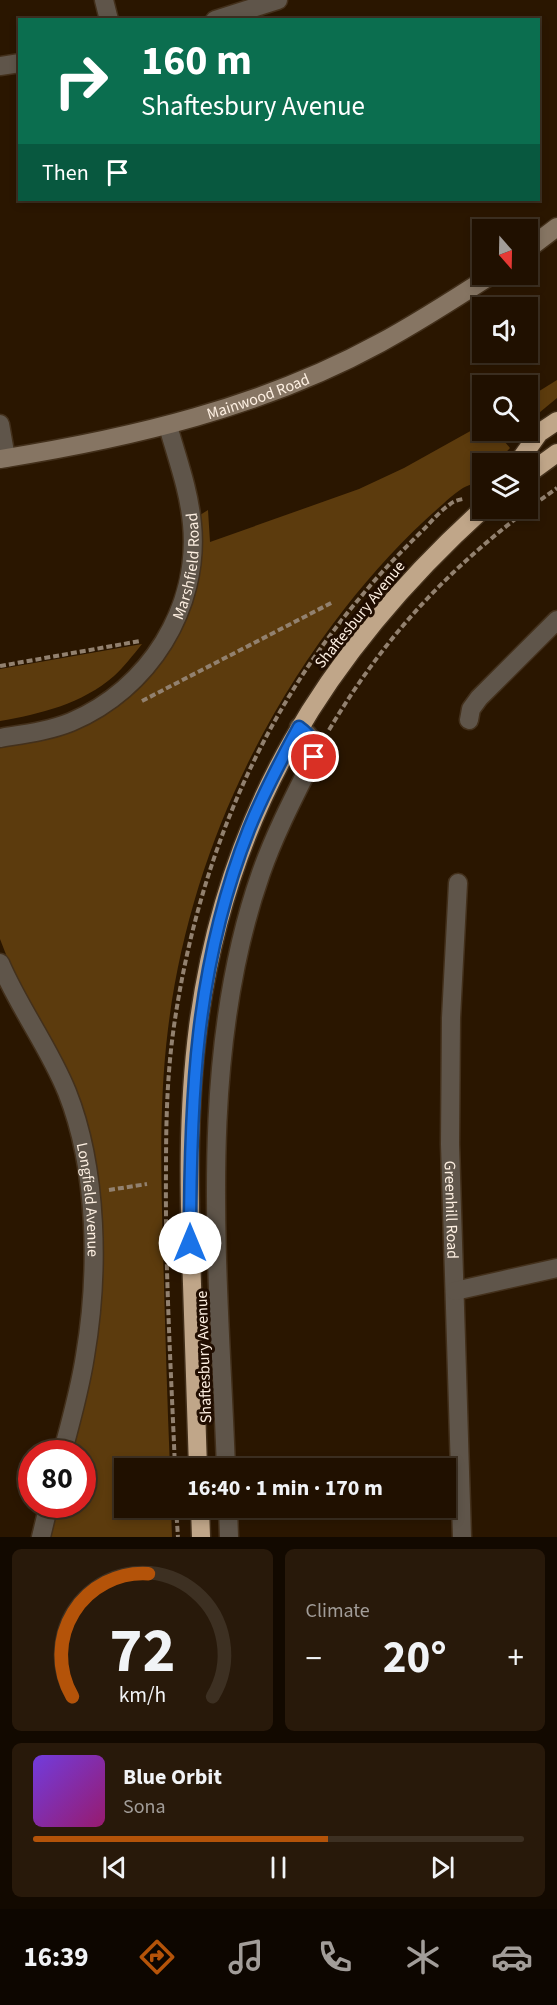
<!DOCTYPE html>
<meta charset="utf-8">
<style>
body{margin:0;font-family:"Source Sans 3",sans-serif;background:#28190a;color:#f1f3f6;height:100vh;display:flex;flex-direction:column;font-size:22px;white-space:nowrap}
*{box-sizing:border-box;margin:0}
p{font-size:20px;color:#a29d99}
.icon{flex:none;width:33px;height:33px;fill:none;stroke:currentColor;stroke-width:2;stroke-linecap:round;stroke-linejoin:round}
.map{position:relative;height:1537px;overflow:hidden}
.sheet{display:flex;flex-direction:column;gap:12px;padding:12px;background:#120900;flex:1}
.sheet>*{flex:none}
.guide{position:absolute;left:18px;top:18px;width:522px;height:183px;border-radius:0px;box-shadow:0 3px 9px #0003,0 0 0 2px #3d3022;background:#0b6e4f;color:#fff;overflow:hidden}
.needle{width:39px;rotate:160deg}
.controls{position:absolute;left:472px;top:219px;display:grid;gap:12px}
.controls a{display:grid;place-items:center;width:66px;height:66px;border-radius:0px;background:#201000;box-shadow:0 3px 9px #0003,0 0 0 2px #3d3022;font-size:30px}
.speed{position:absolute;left:18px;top:1440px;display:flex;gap:12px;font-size:30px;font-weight:700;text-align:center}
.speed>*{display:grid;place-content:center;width:78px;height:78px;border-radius:50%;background:#201000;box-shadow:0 3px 9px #0003,0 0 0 2px #3d3022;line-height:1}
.speed .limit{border:9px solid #d22;background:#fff;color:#111}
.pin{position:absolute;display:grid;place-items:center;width:51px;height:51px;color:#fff;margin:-26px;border:3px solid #fff;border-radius:50%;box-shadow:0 2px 6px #0007}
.me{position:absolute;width:66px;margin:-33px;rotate:0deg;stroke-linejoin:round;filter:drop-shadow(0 0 4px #0008)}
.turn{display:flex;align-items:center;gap:21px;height:126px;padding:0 24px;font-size:27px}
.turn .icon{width:78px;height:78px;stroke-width:2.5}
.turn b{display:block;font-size:42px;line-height:51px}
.then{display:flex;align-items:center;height:57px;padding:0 24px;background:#0003;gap:12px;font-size:22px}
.big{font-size:45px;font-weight:700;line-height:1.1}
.sheet .widget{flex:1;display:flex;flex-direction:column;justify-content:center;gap:9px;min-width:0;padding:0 21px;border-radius:9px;background:#28190a}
.sheet .dial{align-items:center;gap:0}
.dial svg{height:156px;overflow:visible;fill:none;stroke:#3d3022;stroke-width:7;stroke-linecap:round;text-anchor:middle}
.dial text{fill:#f1f3f6;stroke:none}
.song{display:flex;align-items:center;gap:18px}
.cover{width:72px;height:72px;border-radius:9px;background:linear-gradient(135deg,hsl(260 70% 55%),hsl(320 70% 35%))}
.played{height:6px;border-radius:3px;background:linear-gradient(90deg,#b45309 60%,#3d3022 60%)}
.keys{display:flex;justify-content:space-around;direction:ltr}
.heat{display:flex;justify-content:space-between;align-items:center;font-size:33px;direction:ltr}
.sheet .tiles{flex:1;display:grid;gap:12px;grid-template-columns:1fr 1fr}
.widget:last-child{grid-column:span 2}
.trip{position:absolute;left:114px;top:1458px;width:342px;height:60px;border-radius:0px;background:#201000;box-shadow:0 3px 9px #0003,0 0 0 2px #3d3022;font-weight:700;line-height:60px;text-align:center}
.dock{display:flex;height:96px;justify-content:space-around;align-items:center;background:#0d0600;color:#a29d99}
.dock .icon{width:42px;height:42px}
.dock .selected{color:#b45309}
.dock b{font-size:27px;color:#f1f3f6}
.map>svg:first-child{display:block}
</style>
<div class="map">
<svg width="557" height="1537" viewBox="0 0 557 1537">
<rect width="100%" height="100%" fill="#2a1600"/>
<g fill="#5c3b0d">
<polygon points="557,380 557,398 528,422 528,398"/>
<path d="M483 424V430L517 431 504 441 510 448 496 463 483 464V477C476 485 468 484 460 490 454 494 448 499 443 504 407 535 374 571 345 608 250 730 187 875 168 1029 159 1101 161 1176 163 1249 165 1322 167 1395 170 1468H124V1508H171L172 1537H50L58 1505 82 1504V1454L71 1453 92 1367 100 1307 93 1152 79 1097 57 1050 41 1024 12 970 0 939V746C29 739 61 736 89 723 168 687 209 599 200 515L208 510 210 542 359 489 404 468Z"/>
<path d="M142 644C133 655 124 667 114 676 82 704 40 714 0 721V669Z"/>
</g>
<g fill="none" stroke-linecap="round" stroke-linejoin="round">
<g stroke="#43301b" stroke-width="21">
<g id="street">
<polyline points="104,0 109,20"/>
<polyline points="215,20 278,0"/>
<polyline points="0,66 20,63"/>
<polyline points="0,424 6,458"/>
<polyline points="469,720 471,709 479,698 557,620"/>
<path id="s1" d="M0 738C24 734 49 731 71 722 149 689 200 608 192 524 189 490 177 458 168 426"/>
<path id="s2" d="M458 883 451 1018 450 1144 462 1537"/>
<path id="s3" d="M0 963C19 1008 49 1047 67 1092 98 1170 99 1274 85 1356 80 1389 71 1421 62 1454"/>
<polyline points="455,1291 557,1268"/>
<path d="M226 1468C219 1273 195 1061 261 873 275 833 295 795 314 757 315 742 311 736 299 727"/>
<polyline points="228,1508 229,1537"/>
<polyline points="41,1537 49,1504"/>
</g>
</g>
<g stroke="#43301b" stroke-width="21">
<g id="secondary">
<polyline points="528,249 557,227"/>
<path id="s4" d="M0 459C131 438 263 407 380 343 419 322 456 298 493 274"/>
</g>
</g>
<g stroke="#43301b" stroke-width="21">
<g id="highway">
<polyline points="517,464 539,433 557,421"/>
<polyline points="528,474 557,453"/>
<path d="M198 1468C196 1407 194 1346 192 1284 189 1199 187 1112 198 1027 226 813 326 651 484 508"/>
<polyline points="200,1508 201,1537"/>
</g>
</g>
<g stroke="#92816f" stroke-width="4" stroke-dasharray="6 3" stroke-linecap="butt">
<polyline points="0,666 140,641"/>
<polyline points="142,701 333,602"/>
<path d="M329 730C390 627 460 557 557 488"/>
<polyline points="109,1190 147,1184"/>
<path d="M175 1468C171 1369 165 1270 166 1170 166 1122 167 1074 174 1026 197 867 258 716 364 593 382 571 402 551 422 531 431 522 439 512 449 505 453 501 458 500 463 499"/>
<polyline points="176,1508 178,1537"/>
</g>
<use href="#street" stroke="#5f554a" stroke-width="18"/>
<use href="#secondary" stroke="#867563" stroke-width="18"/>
<use href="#highway" stroke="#c0a689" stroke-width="18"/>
</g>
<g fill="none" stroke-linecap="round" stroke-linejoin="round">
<g stroke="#114b97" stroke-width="15">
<path id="route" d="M190 1243C190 1098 195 966 249 829 263 794 281 760 299 727 311 736 315 742 314 757"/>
</g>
<use href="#route" stroke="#1a73e8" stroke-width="10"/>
</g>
<g text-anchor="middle" stroke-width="6" stroke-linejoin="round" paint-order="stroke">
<g font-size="16" fill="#fdefe1" stroke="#200d00">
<text dy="6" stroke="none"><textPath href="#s4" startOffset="266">Mainwood Road</textPath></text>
<text dy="6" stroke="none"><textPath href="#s1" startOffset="278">Marshfield Road</textPath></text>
<text transform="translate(359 614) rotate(-51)" y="6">Shaftesbury Avenue</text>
<text dy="6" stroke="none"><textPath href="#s3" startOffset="256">Longfield Avenue</textPath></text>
<text dy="6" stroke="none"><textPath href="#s2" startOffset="327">Greenhill Road</textPath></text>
<text transform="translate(203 1357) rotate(-92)" y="6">Shaftesbury Avenue</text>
</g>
</g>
</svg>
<div class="controls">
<a><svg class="needle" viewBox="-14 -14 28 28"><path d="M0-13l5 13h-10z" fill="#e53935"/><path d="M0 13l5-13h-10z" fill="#a29d99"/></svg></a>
<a><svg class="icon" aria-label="sound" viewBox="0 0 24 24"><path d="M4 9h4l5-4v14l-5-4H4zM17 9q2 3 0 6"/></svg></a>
<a><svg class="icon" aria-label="search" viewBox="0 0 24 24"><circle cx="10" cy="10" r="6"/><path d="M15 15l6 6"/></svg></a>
<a><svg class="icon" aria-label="layers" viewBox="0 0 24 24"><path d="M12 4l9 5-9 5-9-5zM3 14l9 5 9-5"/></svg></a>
</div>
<div class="speed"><div class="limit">80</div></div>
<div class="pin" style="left:314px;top:757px;background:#d93025"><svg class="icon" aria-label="arrive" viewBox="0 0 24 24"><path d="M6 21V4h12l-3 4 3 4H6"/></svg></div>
<svg class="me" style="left:190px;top:1243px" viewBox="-20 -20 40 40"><circle r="19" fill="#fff"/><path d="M0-13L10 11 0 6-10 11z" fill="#1a73e8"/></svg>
<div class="trip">16:40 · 1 min · 170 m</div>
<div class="guide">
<div class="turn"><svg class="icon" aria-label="right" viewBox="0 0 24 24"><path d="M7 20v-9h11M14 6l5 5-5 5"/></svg><div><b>160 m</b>Shaftesbury Avenue</div></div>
<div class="then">Then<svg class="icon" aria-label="arrive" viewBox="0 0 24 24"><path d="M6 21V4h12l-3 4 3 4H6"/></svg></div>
</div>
</div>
<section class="sheet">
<div class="tiles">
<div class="widget dial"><svg viewBox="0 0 100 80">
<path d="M14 69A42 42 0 1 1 86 69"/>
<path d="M14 69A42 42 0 0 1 53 6" stroke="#b45309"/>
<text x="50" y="56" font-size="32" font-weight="700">72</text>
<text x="50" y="72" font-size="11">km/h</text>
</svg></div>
<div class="widget"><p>Climate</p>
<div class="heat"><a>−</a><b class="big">20°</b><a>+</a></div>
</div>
<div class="widget">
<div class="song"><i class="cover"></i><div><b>Blue Orbit</b><p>Sona</p></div></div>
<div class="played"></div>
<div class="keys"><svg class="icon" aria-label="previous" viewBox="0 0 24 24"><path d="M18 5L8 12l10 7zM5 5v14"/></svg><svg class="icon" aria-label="pause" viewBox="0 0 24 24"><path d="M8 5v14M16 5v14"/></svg><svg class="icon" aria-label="next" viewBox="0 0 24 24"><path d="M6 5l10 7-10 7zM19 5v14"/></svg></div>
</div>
</div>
</section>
<nav class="dock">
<b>16:39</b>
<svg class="icon selected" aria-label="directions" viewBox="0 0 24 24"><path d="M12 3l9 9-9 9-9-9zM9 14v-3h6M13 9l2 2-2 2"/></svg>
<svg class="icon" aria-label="music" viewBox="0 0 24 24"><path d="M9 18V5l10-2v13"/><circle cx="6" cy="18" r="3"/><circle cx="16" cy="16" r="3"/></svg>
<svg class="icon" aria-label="phone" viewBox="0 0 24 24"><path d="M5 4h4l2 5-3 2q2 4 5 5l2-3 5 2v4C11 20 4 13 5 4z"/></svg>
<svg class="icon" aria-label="climate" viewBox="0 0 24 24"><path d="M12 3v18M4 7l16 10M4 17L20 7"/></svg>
<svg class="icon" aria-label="car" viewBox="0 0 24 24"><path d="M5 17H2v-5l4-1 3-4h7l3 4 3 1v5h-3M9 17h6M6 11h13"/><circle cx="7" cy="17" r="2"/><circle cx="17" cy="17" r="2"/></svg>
</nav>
